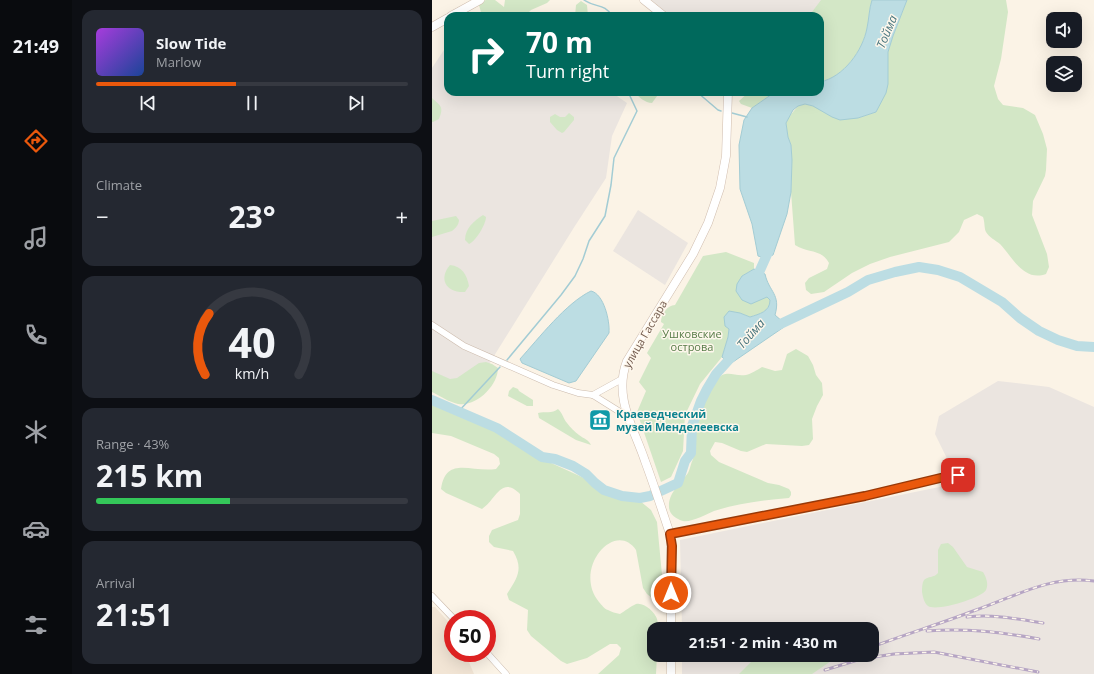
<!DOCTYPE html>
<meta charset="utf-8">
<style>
body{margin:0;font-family:"Open Sans",sans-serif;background:#242831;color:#f1f3f6;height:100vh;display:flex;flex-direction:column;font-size:15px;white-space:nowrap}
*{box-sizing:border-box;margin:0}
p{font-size:13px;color:#9ea1a6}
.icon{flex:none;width:22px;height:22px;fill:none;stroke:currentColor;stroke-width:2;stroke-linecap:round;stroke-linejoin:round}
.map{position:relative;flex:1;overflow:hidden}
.side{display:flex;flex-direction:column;gap:10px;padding:10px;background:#0d0f14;width:360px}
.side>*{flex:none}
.hud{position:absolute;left:12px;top:12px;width:380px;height:84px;border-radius:12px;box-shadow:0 4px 16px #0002;background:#00695c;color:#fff;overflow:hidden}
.controls{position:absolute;left:614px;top:12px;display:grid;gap:8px}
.controls a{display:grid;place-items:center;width:36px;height:36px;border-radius:8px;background:#171b24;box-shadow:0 4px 16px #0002;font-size:20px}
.speed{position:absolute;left:12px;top:610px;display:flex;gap:8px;font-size:20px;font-weight:700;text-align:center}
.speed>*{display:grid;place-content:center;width:52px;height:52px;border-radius:50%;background:#171b24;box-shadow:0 4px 16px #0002;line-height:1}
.speed .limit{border:6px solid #d22;background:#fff;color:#111}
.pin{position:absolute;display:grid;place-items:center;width:34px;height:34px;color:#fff;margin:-17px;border-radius:8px;box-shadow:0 2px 6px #0006}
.me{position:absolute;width:44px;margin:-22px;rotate:0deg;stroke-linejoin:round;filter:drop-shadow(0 0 3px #0008)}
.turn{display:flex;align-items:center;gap:14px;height:84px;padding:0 16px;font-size:18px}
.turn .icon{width:52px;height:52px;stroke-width:2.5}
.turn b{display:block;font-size:28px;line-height:34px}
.big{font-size:30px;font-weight:700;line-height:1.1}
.side .card{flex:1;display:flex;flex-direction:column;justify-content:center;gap:6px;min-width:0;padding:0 14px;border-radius:12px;background:#242831}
.side .dial{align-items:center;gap:0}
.dial svg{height:104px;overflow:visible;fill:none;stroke:#363941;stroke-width:7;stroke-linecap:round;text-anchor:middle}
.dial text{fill:#f1f3f6;stroke:none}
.song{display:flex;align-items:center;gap:12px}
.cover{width:48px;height:48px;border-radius:6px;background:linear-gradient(135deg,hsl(280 70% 55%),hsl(220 70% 35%))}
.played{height:4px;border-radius:2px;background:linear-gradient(90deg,#ea580c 45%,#363941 45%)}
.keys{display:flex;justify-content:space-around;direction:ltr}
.heat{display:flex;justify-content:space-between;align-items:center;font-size:22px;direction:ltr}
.charge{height:6px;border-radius:3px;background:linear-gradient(90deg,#34c759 43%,#363941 0)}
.trip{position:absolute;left:215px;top:622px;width:232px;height:40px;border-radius:12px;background:#171b24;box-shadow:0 4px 16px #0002;font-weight:700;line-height:40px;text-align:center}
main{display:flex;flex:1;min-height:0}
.dock{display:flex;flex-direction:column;width:72px;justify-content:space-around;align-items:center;background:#090b0e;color:#9ea1a6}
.dock .icon{width:28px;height:28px}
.dock .selected{color:#ea580c}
.dock b{font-size:18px;color:#f1f3f6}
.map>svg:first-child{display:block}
</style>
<main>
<nav class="dock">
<b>21:49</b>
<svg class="icon selected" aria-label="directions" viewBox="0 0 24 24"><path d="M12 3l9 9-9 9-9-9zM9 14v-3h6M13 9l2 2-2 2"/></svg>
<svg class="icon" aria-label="music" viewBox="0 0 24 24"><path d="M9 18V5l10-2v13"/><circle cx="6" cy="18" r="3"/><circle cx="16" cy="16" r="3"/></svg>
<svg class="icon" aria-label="phone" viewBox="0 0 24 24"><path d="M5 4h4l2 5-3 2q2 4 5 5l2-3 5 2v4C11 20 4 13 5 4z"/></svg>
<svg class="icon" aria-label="climate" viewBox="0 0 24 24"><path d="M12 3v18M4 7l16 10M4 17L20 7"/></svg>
<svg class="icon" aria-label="car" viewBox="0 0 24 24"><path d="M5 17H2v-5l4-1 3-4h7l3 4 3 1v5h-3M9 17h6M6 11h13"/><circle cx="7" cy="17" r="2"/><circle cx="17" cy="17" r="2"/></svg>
<svg class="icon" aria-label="filters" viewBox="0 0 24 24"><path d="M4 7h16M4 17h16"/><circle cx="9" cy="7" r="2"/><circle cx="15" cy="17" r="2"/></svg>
</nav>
<section class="side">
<div class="card">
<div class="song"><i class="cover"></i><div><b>Slow Tide</b><p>Marlow</p></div></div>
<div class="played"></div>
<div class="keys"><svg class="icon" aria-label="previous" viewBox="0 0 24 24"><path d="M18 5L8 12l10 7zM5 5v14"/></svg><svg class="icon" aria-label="pause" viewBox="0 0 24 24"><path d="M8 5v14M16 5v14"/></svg><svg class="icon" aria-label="next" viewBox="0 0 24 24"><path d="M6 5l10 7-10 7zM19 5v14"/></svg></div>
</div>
<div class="card"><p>Climate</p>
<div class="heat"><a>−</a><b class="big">23°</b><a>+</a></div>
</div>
<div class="card dial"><svg viewBox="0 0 100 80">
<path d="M14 69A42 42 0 1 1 86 69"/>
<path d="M14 69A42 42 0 0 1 17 22" stroke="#ea580c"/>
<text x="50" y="56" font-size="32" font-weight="700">40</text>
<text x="50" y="72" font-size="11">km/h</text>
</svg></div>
<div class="card"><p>Range · 43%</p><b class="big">215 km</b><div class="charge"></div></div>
<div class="card"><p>Arrival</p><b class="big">21:51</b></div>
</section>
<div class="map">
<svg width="662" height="674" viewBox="0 0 662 674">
<rect width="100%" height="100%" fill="#fbf3e6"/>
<polygon fill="#f2e5d5" points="0,607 3,607 21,627 21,653 33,653 42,674 0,674"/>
<g fill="#ebe5e0">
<polygon points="219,0 404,0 388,16 239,16"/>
<polygon points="16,44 16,92 179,92 195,103 180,136 174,178 141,229 39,393 0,376 0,68"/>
<polygon points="206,210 256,243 233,285 181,251"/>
<polygon points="566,381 617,387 662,407 662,674 250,674 250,655 440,655 440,629 250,629 248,540 527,483 503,434 507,416"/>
</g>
<g fill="#d3e7c6">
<polygon points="54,0 63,0 72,7 73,0 118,0 115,3 99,10 93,16 50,16 47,5 49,2"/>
<path d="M389 0H440C437 9 437 19 435 28 431 50 412 77 388 82V16H377Z"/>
<path d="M475 0H574L576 12 569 59 562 86 566 99 571 105 591 108 603 115 611 134 615 149 614 170 613 176 601 201 600 215 615 254 617 267 614 274C592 282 581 258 568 244 563 240 557 237 554 232 552 228 553 222 551 217L545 214 532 220 527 232 517 242 458 257 438 264 420 273 392 292 379 294 374 290 373 283 377 278 395 269 397 263C390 249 375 253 363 245L359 192 360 160 359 145 356 137 354 123 356 118 366 106 373 104 381 106 390 110 426 118 444 112 456 84V52L461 36Z"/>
<polygon points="149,1 155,5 156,16 143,16 144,5"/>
<path d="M202 92H228L220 103C213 103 207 97 202 92Z"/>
<polygon points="317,92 343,92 320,108 309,104 307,101"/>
<path d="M0 98C9 106 12 107 7 119L1 122H0Z"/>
<polygon points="137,113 142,117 142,120 132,132 130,133 125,130 118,122 118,117 123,114 128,117 133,117"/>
<path d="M51 215 54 217C54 224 44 241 37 244L33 240C33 228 42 221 51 215Z"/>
<path d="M24 216 27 220C27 224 24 228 20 231L0 237V221Z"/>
<path d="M294 252 322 263V269L310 276 335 297 338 300C338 312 327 314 318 317L308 313 297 329 296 337 290 357 268 384 253 415 251 451 239 477 229 482 205 412 214 391 207 382 219 358 215 353 232 324 229 322C229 315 235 305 243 305L271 256Z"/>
<path d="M18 265C30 266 35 275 37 286L33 292C14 293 6 279 18 265Z"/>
<path d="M364 349 376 356 381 365 384 375 390 383 391 395 385 406 380 419 381 439 377 445 370 446 334 444 315 452 309 451 290 443 283 442 278 451 279 455 287 462 336 483 347 485 357 489 359 492V495L357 498C332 500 307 503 282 511 275 514 258 523 251 521 244 519 237 514 237 507 236 493 249 483 256 473 258 469 259 463 261 459 264 448 262 436 264 425 266 414 276 386 285 379 295 369 302 377 314 375 319 374 325 370 330 367L343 371 350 370 355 354Z"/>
<path d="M54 362 60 364 66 368C66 385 45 407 26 404 17 402 8 396 0 392V371L18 379 25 378 47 363Z"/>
<polygon points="81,387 86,389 87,391 101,400 101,406 95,406 76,396 77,391"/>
<path d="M0 404 52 423 77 437 95 452 152 478 168 491 181 497 208 501 219 510 225 522 230 575V588L227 595 220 598 215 594 211 588 204 550C183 519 140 569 167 602 170 605 172 609 176 610 179 612 184 613 188 614 193 611 199 606 204 604 212 602 223 612 225 619 226 622 226 626 226 629H222V655H225L224 674H166L187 655 189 648 185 644H178L155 658 135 664 129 661 99 636 95 630 96 610 77 600 75 594C85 578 92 569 81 551L62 547 57 542V536L60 530 86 520 88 514V494C69 475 64 500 50 509L14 493 9 489C14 455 40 473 64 469L68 464 67 458 62 454 19 436 0 433Z"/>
<path d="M126 409C131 414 131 418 135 423 138 427 143 432 147 435 152 439 156 439 159 445L144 440 107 418 106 413C113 411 120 414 126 409Z"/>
<path d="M516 543 521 547 535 567 551 572C554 577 557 584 554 590 550 598 504 612 496 606 492 603 491 597 490 592 490 588 490 583 492 580 496 576 502 578 506 573V550L509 544Z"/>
<polygon points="328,655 408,655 380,674 307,674 323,658"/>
</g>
<g fill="#bcdde3" stroke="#a3ccd4">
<path d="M440 0H475L461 36 456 52V84L454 93 444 112 426 118 408 120 400 117 381 106 373 104 366 106 361 110 354 123 356 137 359 145 360 160 359 192 355 214 341 255 333 258 326 256 320 224 308 189 307 145 312 120 320 108 343 92H388V82C412 77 431 50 435 28 437 19 437 9 440 0Z"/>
<path d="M322 269 333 274C337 292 349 294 343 315L351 322 352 327 298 364 290 357 296 337 297 329 293 326 292 317 297 311 308 313 318 317C327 314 338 312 338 300L335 297 319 304 310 300 304 291 305 284 310 276Z"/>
<path d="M159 291C172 294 178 321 177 333L144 381 137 383 90 363 88 359C107 338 134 303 159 291Z"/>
</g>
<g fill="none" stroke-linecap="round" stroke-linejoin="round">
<g stroke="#a3ccd4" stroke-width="1.5">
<path d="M152 0C163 8 173 3 180 16"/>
<polyline points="265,92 286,110 289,111"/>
<polyline points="300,113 315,117"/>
<polyline points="75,360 129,295 143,276 151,259 157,241 173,216 179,185 182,158 205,111 197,94 198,92"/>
<polyline points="26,412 68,367"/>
</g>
<g stroke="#bcdde3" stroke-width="10">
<polyline points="329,282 325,277 337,250 337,246"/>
<polyline points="340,328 416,292 436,280 463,272 487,267 506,270 528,277 570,302 588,318 607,331 626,340 645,346 662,347"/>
<polyline points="0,400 65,428 110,457 123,459 141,466 154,474 163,483 172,490 190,496 208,498 218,496 246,483 253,461 259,453 260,426 269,401 275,389 284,374 304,352"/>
</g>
<g stroke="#ccbbad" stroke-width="7">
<g id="street">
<polyline points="0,325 32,346 121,385 146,393 161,395 196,417"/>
<polyline points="161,395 190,379"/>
<polyline points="238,534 433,496 521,475 526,475 538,479"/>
<polyline points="0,596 22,619"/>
<polyline points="55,653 74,674"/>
</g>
</g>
<g stroke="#d0bdae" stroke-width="9">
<g id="secondary">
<polyline points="212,0 232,16"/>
<polyline points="19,16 48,0"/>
<polyline points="0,27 16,18"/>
<path d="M239 629V546L238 534C230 510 222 485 213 461 202 428 181 397 195 361L261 254 276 223 288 188 294 156 296 92"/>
<polyline points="239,674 239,655"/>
</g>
</g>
<use href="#street" stroke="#fff" stroke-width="6"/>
<use href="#secondary" stroke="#fff" stroke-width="8"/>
<g stroke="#b6a5c4" stroke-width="3">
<g id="rail">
<path d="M535 617C561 614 586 619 611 623"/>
<path d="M495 631C533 628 570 632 607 639"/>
<path d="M440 647C475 634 510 623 544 610 584 596 619 575 662 581"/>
<polyline points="393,670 429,659 462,654 502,652 606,672"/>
</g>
</g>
<use href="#rail" stroke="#fef7ec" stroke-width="1.5" stroke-dasharray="4.5" stroke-linecap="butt"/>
</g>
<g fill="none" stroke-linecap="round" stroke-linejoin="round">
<g stroke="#983908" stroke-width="10">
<polyline id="route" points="239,593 240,546 238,534 433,496 521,475 526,475"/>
</g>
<use href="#route" stroke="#ea580c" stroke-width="7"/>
</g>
<defs>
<g id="museum-square" transform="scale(1.15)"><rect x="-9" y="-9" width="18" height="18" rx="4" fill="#0f9aa8" stroke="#fef7ec"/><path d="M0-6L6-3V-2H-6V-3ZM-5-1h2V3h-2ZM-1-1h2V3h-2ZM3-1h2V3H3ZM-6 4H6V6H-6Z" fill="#fff"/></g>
</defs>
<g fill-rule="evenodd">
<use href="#museum-square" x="168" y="420"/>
</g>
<g text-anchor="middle" stroke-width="3" stroke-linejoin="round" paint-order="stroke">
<g font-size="11" fill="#725a4d" stroke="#fef7ec">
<text transform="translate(213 334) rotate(-60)" y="4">улица Гассара</text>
</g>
<g font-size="11" fill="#577c48" stroke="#fef7ec">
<text x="260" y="338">Ушковские<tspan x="260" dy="13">острова</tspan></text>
</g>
<g font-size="11" font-weight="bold" fill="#0d838f" stroke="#fef7ec" text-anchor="start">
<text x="184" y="418">Краеведческий<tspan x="184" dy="13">музей Менделеевска</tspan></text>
</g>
<g font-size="12" font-style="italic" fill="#45737d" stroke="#fef7ec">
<text transform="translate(455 32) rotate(-67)" y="4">Тойма</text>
<text transform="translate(319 334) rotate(-49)" y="4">Тойма</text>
</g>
</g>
</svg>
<div class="controls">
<a><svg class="icon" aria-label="sound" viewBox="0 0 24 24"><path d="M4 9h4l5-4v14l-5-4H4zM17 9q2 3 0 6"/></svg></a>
<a><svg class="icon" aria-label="layers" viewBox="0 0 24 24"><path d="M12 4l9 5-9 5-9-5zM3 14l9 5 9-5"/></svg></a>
</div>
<div class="speed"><div class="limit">50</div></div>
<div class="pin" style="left:526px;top:475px;background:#d93025"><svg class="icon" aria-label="arrive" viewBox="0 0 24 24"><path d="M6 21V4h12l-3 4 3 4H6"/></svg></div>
<svg class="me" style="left:239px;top:593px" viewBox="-20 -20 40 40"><circle r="17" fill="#ea580c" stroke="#fff" stroke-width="3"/><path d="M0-11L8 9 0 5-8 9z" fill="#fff"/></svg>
<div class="trip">21:51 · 2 min · 430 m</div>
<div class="hud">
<div class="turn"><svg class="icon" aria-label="right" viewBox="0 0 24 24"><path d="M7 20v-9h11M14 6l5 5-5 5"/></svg><div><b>70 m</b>Turn right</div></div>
</div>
</div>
</main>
